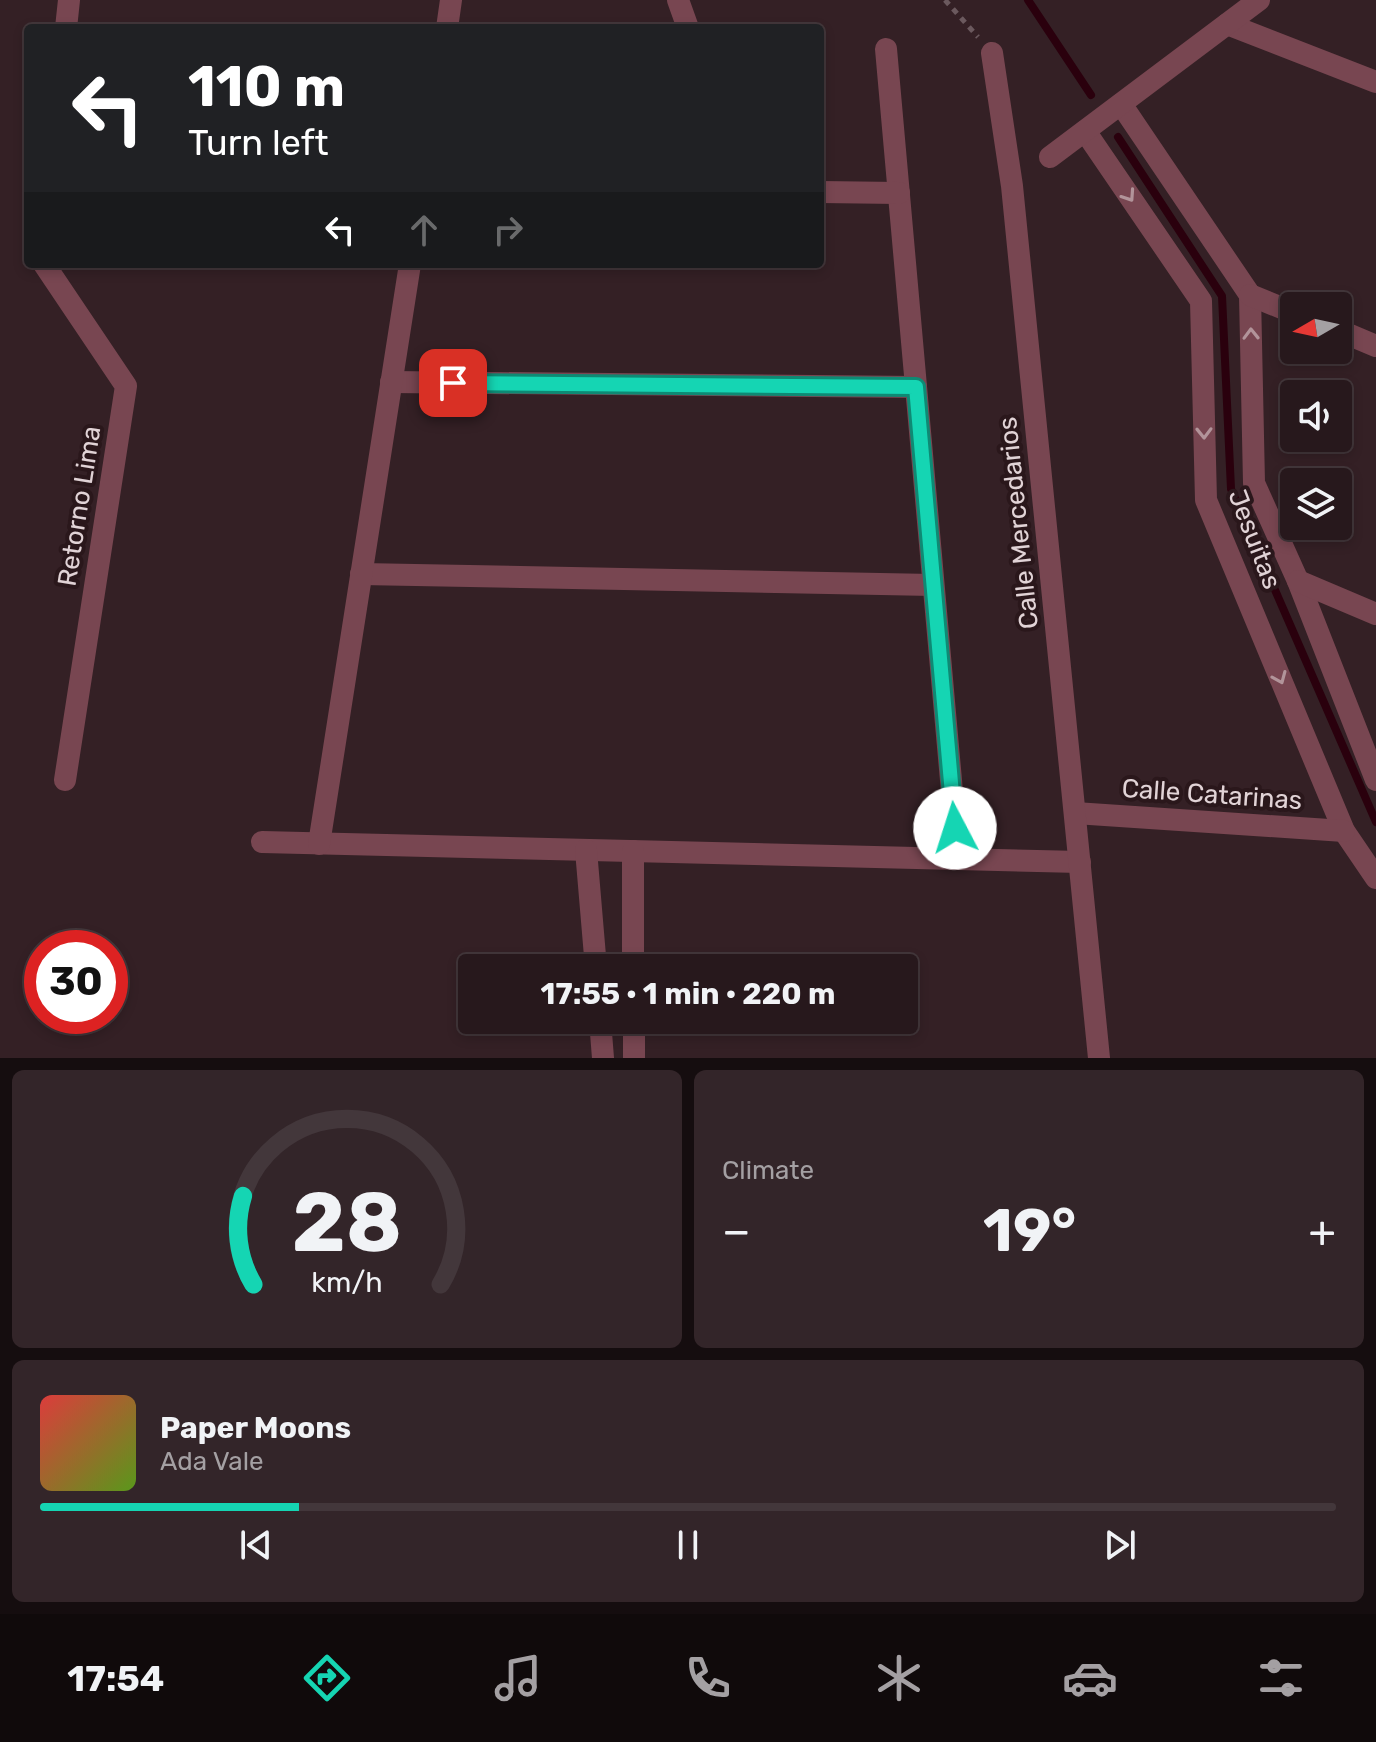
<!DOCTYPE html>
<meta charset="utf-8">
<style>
body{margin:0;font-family:Rubik,sans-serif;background:#332529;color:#f1f3f6;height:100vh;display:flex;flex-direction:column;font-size:30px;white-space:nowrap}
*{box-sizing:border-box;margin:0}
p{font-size:26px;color:#a4a0a3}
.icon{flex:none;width:44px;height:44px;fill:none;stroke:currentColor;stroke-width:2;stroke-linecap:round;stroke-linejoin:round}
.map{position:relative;height:1058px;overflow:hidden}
.side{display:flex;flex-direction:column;gap:12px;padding:12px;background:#150d0f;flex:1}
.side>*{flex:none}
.hud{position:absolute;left:24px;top:24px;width:800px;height:244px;border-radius:8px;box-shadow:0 4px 12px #0003,0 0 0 2px #43373b;background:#202124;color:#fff;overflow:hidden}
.needle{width:52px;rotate:261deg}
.tools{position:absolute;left:1280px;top:292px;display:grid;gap:16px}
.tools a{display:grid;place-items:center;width:72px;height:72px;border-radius:8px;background:#27181c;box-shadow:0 4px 12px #0003,0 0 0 2px #43373b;font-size:40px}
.speed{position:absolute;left:24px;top:930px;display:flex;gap:16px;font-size:40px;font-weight:700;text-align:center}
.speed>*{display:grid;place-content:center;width:104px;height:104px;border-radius:50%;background:#27181c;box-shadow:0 4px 12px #0003,0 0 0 2px #43373b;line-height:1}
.speed .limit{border:12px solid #d22;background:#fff;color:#111}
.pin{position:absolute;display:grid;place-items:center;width:68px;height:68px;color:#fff;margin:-34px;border-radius:16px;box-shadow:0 4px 12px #0006}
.me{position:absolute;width:88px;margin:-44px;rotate:355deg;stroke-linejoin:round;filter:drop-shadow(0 0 6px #0008)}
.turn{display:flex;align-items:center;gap:28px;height:168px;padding:0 32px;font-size:36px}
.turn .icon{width:104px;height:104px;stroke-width:2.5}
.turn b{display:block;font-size:56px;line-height:68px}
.lanes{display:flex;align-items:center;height:76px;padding:0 32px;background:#0003;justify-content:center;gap:40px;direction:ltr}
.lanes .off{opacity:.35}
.big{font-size:60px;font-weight:700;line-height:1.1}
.side .widget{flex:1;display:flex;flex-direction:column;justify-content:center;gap:12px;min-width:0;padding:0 28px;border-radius:12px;background:#332529}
.side .dial{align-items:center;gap:0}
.dial svg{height:208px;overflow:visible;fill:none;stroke:#43373b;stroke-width:7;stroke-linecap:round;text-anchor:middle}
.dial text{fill:#f1f3f6;stroke:none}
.song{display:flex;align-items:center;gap:24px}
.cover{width:96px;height:96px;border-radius:12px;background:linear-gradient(135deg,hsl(0 70% 55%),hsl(90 70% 35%))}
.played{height:8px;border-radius:4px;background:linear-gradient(90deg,#15d5b3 20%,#43373b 20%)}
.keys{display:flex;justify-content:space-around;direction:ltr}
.heat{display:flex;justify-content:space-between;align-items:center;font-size:44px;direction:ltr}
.side .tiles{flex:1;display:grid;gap:12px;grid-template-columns:1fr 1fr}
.widget:last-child{grid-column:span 2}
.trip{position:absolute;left:458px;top:954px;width:460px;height:80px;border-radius:8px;background:#27181c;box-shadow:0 4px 12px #0003,0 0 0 2px #43373b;font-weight:700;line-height:80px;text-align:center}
.tab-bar{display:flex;height:128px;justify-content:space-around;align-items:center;background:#100a0b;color:#a4a0a3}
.tab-bar .icon{width:56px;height:56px}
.tab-bar .selected{color:#15d5b3}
.tab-bar b{font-size:36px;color:#f1f3f6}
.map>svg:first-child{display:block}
</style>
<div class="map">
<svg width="1376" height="1058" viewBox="0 0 1376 1058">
<rect width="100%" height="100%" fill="#342025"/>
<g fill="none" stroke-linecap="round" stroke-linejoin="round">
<g stroke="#2a000d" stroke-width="8">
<polyline points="1028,0 1091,95"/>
<polyline points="1118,137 1222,296 1231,489 1376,822"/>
</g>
<polyline stroke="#6b595e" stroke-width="5" stroke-dasharray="6 6" stroke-linecap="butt" points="945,0 978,37"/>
<g stroke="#784651" stroke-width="22">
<polyline points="678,0 688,28"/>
<polyline points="1227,24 1376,82"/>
<polyline points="66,28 69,0"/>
<polyline points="447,28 451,0"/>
<polyline points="886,49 958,859"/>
<polyline points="1121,104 1250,295 1254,483 1298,581 1376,780"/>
<polyline points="1085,131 1201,301 1206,500 1344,831 1376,878"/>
<polyline points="1050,157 1259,0"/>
<polyline points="820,192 899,193"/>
<polyline points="44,264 126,386 65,780"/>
<polyline points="1250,295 1294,313"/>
<polyline points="1338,330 1376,346"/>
<polyline points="391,382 916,387"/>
<polyline points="361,574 933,585"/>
<polyline points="1298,581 1376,614"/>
<polyline points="1075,813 1344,831"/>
<polyline points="262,842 1080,862"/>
<polyline points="319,844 410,264"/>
<polyline points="586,850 596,968"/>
<polyline points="633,851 633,968"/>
<polyline points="600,1020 603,1058"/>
<polyline points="634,1020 634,1058"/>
</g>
<polyline stroke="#784651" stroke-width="22" points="992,53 1012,186 1099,1058"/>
</g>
<defs><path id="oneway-chevron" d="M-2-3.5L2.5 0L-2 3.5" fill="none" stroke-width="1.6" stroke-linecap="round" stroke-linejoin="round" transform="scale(2)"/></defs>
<g stroke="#b2949a">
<use href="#oneway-chevron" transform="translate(1129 196) rotate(56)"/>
<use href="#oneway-chevron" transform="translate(1251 334) rotate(-91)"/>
<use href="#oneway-chevron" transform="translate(1204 433) rotate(89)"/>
<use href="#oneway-chevron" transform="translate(1280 678) rotate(67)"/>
</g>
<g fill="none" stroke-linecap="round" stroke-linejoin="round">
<g stroke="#0e8a74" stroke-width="20">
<polyline id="route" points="453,383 916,387 955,828"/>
</g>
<use href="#route" stroke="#15d5b3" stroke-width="14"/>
</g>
<g text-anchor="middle" stroke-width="8" stroke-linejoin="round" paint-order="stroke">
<g font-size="26" fill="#e1d3d6" stroke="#2a171b">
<text transform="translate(79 506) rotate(-81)" y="9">Retorno Lima</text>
<text transform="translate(1018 523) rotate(-96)" y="9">Calle Mercedarios</text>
<text transform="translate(1255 539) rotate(69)" y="9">Jesuitas</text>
<text transform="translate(1212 794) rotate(4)" y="9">Calle Catarinas</text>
</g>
</g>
</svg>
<div class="tools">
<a><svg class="needle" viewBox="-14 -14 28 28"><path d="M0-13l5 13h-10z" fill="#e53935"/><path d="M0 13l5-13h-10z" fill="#a4a0a3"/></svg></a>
<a><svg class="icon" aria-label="sound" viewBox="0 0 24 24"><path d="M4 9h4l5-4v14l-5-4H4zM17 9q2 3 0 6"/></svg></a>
<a><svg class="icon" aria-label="layers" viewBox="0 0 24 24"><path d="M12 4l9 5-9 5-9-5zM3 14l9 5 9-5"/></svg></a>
</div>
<div class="speed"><div class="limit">30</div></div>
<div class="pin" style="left:453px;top:383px;background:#d93025"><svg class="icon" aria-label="arrive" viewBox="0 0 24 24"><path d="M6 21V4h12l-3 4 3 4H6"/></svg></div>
<svg class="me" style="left:955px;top:828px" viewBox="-20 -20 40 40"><circle r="19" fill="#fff"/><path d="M0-13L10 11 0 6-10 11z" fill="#15d5b3"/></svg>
<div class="trip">17:55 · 1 min · 220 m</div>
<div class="hud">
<div class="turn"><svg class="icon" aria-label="left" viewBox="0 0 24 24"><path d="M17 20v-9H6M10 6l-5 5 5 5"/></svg><div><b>110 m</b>Turn left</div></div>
<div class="lanes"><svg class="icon" aria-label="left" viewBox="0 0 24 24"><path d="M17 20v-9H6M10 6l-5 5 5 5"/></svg><svg class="icon off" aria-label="ahead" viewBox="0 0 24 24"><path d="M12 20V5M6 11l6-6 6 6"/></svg><svg class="icon off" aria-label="right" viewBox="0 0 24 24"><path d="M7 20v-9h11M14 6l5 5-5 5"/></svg></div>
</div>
</div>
<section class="side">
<div class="tiles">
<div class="widget dial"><svg viewBox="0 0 100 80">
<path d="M14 69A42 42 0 1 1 86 69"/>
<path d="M14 69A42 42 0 0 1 10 35" stroke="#15d5b3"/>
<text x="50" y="56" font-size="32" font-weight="700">28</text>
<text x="50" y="72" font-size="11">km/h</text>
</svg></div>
<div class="widget"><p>Climate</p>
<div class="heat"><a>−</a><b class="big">19°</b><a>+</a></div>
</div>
<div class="widget">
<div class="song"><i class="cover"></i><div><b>Paper Moons</b><p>Ada Vale</p></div></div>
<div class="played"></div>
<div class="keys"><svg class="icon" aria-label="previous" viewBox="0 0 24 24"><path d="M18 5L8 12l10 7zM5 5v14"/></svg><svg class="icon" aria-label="pause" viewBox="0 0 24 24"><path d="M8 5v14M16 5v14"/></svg><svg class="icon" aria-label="next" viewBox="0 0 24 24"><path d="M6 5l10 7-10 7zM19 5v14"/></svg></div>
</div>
</div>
</section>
<nav class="tab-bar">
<b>17:54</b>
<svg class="icon selected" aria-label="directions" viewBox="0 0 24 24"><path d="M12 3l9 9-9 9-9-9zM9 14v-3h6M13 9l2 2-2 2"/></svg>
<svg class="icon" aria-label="music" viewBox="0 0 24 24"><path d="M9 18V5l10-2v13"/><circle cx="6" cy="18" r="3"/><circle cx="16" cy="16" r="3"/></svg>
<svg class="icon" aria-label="phone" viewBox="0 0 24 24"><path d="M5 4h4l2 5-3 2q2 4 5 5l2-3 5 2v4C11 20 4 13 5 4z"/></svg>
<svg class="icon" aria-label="climate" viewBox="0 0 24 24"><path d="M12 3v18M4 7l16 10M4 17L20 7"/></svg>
<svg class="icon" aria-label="car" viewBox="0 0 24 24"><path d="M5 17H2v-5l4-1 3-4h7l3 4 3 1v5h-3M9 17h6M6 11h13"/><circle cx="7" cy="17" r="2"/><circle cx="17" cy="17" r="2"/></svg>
<svg class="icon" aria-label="filters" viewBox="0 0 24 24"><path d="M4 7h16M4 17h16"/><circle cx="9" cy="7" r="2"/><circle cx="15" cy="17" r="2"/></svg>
</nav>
